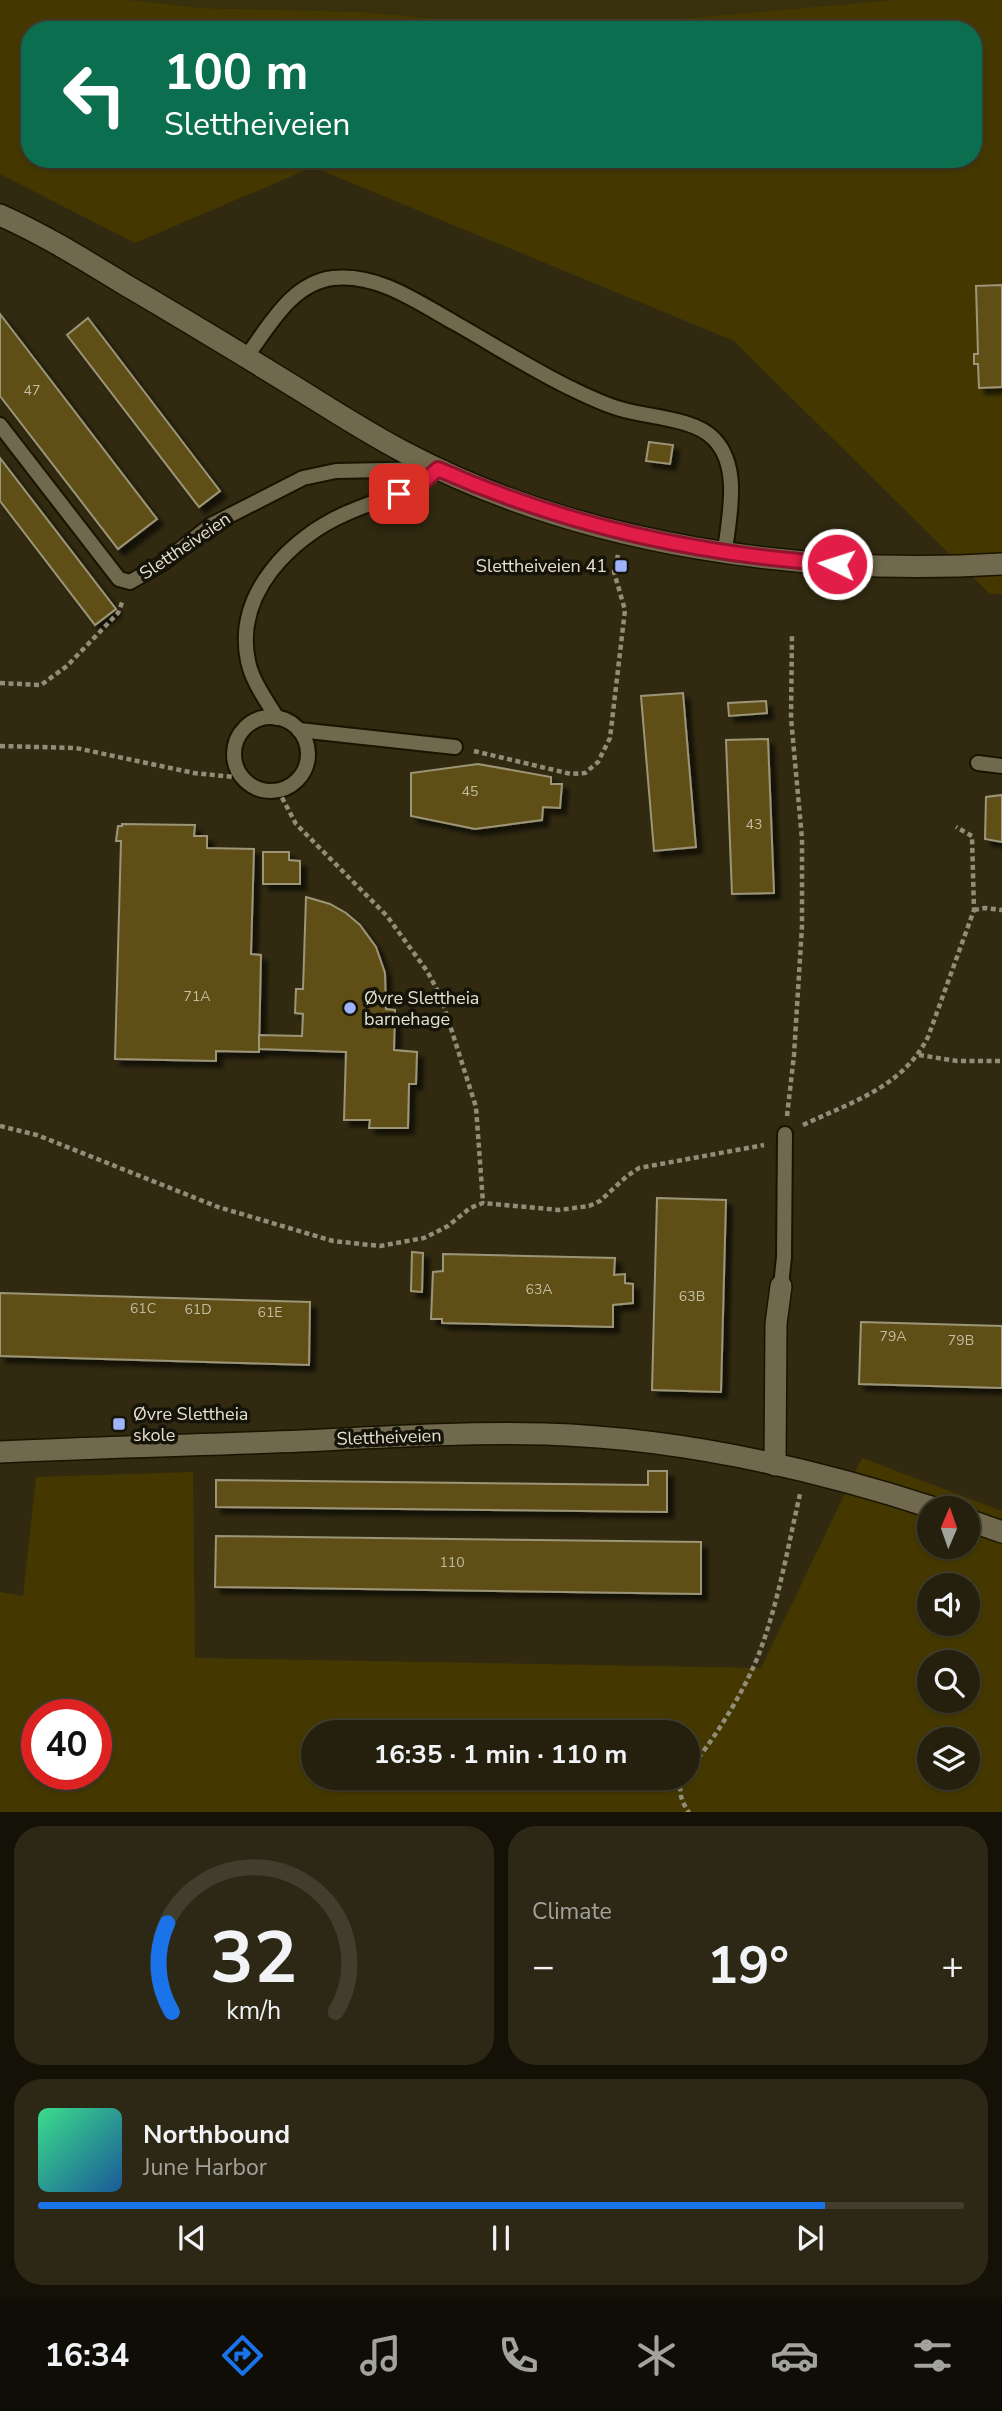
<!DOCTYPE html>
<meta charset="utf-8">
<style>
body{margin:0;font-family:"Nunito Sans",sans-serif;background:#2d2816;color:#f1f3f6;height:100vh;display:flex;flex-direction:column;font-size:26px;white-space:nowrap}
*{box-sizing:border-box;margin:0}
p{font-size:23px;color:#a3a39d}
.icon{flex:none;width:38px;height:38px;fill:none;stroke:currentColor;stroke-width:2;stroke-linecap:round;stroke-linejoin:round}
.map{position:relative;height:1812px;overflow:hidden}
.side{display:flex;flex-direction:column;gap:14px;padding:14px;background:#141207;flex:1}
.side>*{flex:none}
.top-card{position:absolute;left:21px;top:21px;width:961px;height:147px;border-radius:28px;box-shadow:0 2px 5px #0004,0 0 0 2px #423e2e;background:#0b6e4f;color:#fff;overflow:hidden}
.needle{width:46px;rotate:2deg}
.controls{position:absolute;left:917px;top:1496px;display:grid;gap:14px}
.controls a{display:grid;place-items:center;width:63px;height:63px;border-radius:50%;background:#25200d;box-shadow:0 2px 5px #0004,0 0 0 2px #423e2e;font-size:35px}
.speed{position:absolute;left:21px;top:1699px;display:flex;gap:14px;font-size:35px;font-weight:700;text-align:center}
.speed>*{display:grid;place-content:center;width:91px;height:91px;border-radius:50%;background:#25200d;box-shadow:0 2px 5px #0004,0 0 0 2px #423e2e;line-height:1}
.speed .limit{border:10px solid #d22;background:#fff;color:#111}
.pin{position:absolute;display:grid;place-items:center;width:60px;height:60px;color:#fff;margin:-30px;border-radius:14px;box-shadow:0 4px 10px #0006}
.me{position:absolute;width:77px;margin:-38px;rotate:274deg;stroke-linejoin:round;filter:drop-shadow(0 0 5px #0008)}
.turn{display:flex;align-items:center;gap:24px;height:147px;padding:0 28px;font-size:32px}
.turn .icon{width:91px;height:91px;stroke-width:2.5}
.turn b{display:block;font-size:49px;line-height:60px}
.big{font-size:52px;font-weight:700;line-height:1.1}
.side .widget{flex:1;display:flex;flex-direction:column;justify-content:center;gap:10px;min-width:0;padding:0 24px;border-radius:28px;background:#2d2816}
.side .dial{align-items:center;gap:0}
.dial svg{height:182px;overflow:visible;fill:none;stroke:#423e2e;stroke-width:7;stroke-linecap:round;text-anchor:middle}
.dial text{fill:#f1f3f6;stroke:none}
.song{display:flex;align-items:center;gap:21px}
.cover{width:84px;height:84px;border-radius:10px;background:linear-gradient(135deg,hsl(150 70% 55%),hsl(210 70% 35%))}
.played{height:7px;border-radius:4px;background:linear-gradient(90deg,#1a73e8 85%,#423e2e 85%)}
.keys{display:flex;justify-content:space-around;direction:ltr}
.heat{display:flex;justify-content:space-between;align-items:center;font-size:38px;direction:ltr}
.side .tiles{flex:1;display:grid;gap:14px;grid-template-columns:1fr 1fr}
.widget:last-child{grid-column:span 2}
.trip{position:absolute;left:301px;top:1720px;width:399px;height:70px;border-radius:35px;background:#25200d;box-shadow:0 2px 5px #0004,0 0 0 2px #423e2e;font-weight:700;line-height:70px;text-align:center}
.tab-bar{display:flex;height:112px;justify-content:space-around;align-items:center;background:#0f0d05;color:#a3a39d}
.tab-bar .icon{width:49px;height:49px}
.tab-bar .selected{color:#1a73e8}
.tab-bar b{font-size:32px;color:#f1f3f6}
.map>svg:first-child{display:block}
</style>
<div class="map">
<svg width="1002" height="1813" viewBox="0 0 1002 1813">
<defs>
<filter id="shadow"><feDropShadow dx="6" dy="6" stdDeviation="2" flood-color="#0009"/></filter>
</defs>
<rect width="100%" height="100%" fill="#312a11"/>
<polygon fill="#38300d" points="129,0 895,0 688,18 527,27 363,12 198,8"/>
<g fill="#443800" fill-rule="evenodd">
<path d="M0 0H129L198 8 362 12 527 27 688 18 895 0H1002V594H990L734 341 313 167 135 243 0 174ZM30 30H973V159H30Z"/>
<path d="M862 1458 1002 1511V1812H0V1592L23 1596 36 1477 193 1472 195 1658 761 1668ZM929 1508H968V1547H929ZM929 1586H968V1624H929ZM929 1662H968V1701H929ZM37 1715H96V1774H37ZM313 1732H688V1778H313ZM929 1740H968V1778H929Z"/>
</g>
<g fill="#5e5018" stroke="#9c9578" stroke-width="2" filter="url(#shadow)">
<polygon points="1002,285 1002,387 979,388 978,364 974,364 974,354 978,354 976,286"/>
<polygon points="0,314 157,519 118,549 0,396"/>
<polygon points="88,318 220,491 199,507 67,335"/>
<polygon points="649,442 673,445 670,464 646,461"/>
<polygon points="0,458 116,609 95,625 0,501"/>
<polygon points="683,693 696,847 654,851 641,696"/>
<polygon points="766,701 767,713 729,716 728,703"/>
<polygon points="768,739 774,893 732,894 726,740"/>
<polygon points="478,764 551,777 551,784 562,784 560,808 543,807 542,820 475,829 411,816 411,773"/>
<polygon points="1002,795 1002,842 985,839 986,797"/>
<polygon points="122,824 195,825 194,836 207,836 207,848 254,849 251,954 261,955 259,1052 216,1051 216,1061 115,1059 121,841 116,841 118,826 122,826"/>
<polygon points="263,852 289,852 289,860 300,861 300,884 263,884"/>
<polygon points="306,897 330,904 346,913 360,925 376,947 385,973 386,1009 395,1010 394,1050 417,1052 416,1084 409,1084 408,1128 369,1128 370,1120 344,1120 346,1052 259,1049 259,1035 302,1036 303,1014 295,1013 296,989 303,989"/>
<polygon points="657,1198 726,1200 721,1392 652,1390"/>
<polygon points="412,1252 423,1253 422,1292 411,1291"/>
<polygon points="443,1254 615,1258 614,1275 625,1274 625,1283 633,1284 633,1303 613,1305 613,1327 442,1323 442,1319 431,1319 433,1272 443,1271"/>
<polygon points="0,1293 310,1302 309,1365 0,1356"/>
<polygon points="861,1322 1002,1326 1002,1388 859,1384"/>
<polygon points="648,1471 667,1471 667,1512 216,1507 216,1480 648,1485"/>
<polygon points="216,1536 701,1542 701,1594 215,1587"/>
</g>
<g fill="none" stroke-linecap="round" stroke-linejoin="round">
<g stroke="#191300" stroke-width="18">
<g id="lane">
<path d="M246 357C269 327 291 283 333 278 378 273 419 303 455 323 492 344 528 367 566 386 585 395 604 405 624 410 650 417 696 419 714 439 741 467 729 516 725 551"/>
<polyline points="0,425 119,579 130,582 163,563 211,525 303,478 336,471 436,469"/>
<circle cx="271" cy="754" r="37"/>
<path d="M277 718C266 700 252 681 248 661 234 594 291 537 347 513 379 499 411 492 437 469"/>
<polyline points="299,730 455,747"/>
<polyline points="978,763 1002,766"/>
<polyline points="781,1286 784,1257 785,1134"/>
</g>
</g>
<g stroke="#191300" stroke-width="24">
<polyline id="street" points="775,1465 776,1324 781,1286"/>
</g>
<g stroke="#191300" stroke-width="24">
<g id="secondary">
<path d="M0 215C43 234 83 259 124 284 177 315 230 347 282 379 323 404 362 430 404 452 582 546 803 576 1002 564"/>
<path d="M0 1452C101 1447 201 1445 302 1441 383 1437 464 1432 545 1434 677 1438 809 1467 934 1508"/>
<polyline points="968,1520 1002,1532"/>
</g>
</g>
<g stroke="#928d79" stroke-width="4.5" stroke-dasharray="5 3.5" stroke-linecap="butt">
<polyline points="0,683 41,685 67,666 118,613 123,600"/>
<polyline points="0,746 76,748 194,773 243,778"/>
<polyline points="474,751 571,774 585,773 598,762 610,738 625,610 614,572 618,555"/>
<polyline points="278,790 296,824 387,916 427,971 441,997 476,1107 483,1203"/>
<polyline points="974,910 985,908 1002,910"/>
<polyline points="919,1055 957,1061 1002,1061"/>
<polyline points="787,1116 794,1055 802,926 802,839 791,718 792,634"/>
<path d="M803 1125C851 1102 902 1088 928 1037L974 910 972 836 956 827"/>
<polyline points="0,1126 37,1135 218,1207 333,1241 380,1246 424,1238 448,1226 470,1208 483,1203 559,1210 589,1206 600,1201 627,1176 639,1168 764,1145"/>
<path d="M688 1771C714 1740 746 1689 760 1651 779 1600 788 1546 800 1494"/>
<path d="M682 1778C678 1792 681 1800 689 1813"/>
</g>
<use href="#lane" stroke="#70694d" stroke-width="14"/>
<use href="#street" stroke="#70694d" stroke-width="21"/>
<use href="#secondary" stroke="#70694d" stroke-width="21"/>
</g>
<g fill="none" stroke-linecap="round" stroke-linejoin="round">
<g stroke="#92132f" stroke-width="18">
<path id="route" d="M399 494 422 483 438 469C566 526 697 555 837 564"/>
</g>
<use href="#route" stroke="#e11d48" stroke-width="12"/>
</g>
<g fill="#9fb3fd" stroke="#161308" stroke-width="2.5">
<rect x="614" y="559" width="14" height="14" rx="3.5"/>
<circle cx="350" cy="1008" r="7"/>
<rect x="112" y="1417" width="14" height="14" rx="3.5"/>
</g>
<g text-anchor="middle" stroke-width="7" stroke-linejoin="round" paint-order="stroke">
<g font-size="14" fill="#c2bca2">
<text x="32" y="395">47</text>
<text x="470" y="796">45</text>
<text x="754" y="829">43</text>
<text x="197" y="1001">71A</text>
<text x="539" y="1294">63A</text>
<text x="692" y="1301">63B</text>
<text x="143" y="1313">61C</text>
<text x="198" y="1314">61D</text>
<text x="270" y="1317">61E</text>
<text x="893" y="1341">79A</text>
<text x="961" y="1345">79B</text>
<text x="452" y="1567">110</text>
</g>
<g font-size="18" fill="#e3e0d0" stroke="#161308">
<text transform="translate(185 546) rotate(-34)" y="6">Slettheiveien</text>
<text transform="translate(389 1437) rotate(-2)" y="6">Slettheiveien</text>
</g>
<g font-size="18" fill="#e3e0d0" stroke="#161308" text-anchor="start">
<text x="607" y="572" text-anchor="end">Slettheiveien 41</text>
<text x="364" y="1004">Øvre Slettheia<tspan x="364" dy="21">barnehage</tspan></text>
<text x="133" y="1420">Øvre Slettheia<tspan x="133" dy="21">skole</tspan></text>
</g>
</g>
</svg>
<div class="controls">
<a><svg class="needle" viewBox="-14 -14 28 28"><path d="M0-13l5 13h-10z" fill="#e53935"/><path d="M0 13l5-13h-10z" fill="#a3a39d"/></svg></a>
<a><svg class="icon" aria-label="sound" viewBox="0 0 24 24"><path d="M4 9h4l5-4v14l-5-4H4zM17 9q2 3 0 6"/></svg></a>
<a><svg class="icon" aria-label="search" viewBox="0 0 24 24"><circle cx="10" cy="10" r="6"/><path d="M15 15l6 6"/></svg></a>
<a><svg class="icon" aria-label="layers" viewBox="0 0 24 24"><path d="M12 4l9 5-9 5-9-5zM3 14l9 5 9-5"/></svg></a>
</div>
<div class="speed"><div class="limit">40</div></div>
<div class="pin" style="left:399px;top:494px;background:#d93025"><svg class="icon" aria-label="arrive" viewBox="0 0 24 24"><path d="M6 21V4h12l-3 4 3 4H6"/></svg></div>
<svg class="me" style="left:837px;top:564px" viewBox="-20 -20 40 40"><circle r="17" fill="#e11d48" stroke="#fff" stroke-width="3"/><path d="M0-11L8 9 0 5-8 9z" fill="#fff"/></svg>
<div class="trip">16:35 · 1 min · 110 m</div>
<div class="top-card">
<div class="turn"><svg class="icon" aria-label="left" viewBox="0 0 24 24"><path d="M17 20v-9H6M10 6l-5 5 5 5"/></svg><div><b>100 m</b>Slettheiveien</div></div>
</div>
</div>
<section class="side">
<div class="tiles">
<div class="widget dial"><svg viewBox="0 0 100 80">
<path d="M14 69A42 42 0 1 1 86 69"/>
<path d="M14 69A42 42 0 0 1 12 30" stroke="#1a73e8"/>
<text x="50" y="56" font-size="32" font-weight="700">32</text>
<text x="50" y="72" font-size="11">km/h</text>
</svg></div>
<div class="widget"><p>Climate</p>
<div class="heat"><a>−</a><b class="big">19°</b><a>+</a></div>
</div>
<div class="widget">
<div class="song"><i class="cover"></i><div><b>Northbound</b><p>June Harbor</p></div></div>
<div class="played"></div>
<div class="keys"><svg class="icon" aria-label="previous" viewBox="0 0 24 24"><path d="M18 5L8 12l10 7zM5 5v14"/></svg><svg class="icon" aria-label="pause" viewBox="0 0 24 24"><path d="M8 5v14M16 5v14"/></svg><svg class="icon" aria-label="next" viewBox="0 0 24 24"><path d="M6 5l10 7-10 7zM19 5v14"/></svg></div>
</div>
</div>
</section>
<nav class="tab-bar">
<b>16:34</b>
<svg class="icon selected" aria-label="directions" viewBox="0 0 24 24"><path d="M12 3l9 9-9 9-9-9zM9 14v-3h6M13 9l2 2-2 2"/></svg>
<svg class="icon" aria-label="music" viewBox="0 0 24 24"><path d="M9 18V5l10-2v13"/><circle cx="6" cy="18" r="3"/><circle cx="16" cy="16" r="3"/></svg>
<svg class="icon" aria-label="phone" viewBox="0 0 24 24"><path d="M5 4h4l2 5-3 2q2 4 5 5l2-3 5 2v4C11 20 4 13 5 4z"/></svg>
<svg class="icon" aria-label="climate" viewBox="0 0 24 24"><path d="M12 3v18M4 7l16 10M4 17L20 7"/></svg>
<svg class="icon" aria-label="car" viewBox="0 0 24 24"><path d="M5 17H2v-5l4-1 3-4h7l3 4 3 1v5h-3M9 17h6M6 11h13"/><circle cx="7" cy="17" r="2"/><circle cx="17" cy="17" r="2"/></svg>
<svg class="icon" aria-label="filters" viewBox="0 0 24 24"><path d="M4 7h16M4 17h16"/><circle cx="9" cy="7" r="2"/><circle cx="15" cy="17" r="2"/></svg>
</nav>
